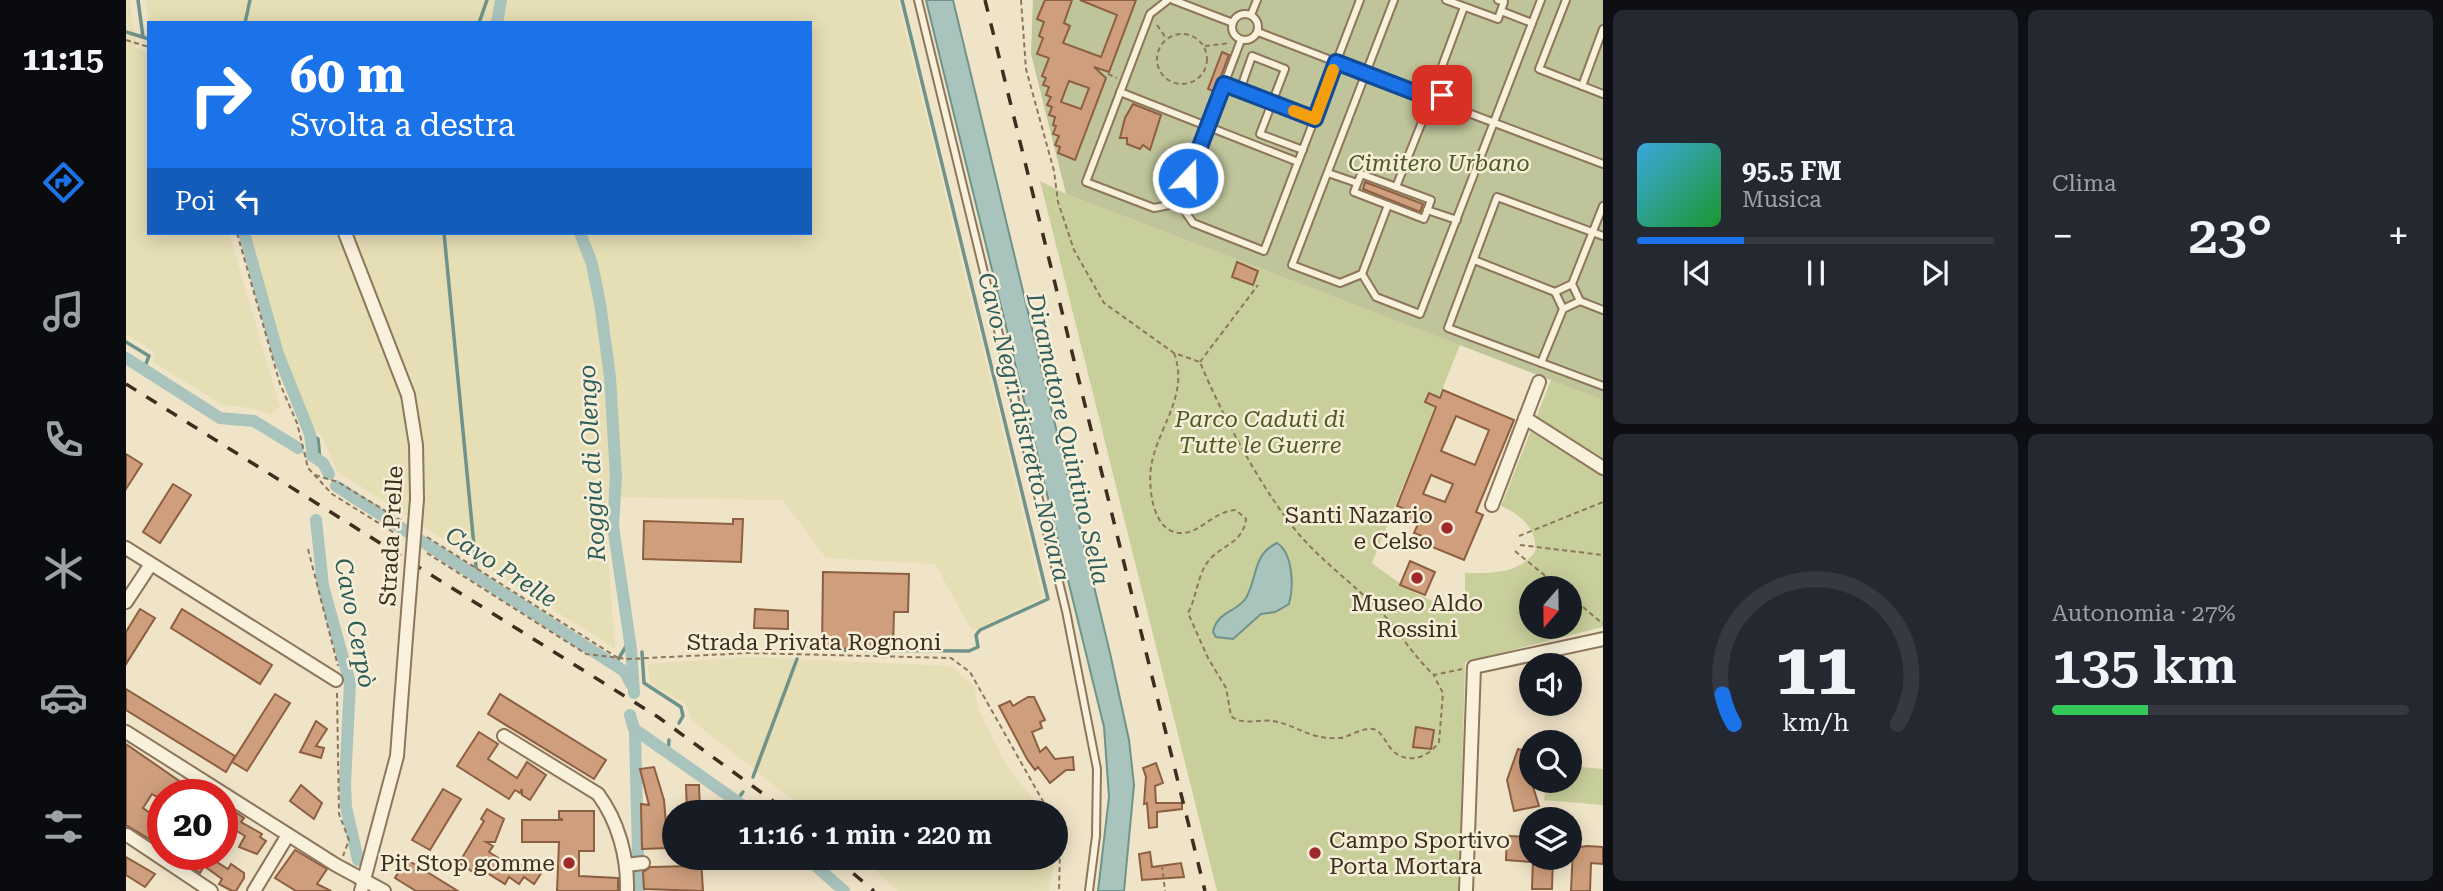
<!DOCTYPE html>
<html lang="it">
<meta charset="utf-8">
<style>
body{margin:0;font-family:"Roboto Serif",serif;background:#242831;color:#f1f3f6;height:100vh;display:flex;flex-direction:column;font-size:26px;white-space:nowrap}
*{box-sizing:border-box;margin:0}
p{font-size:23px;color:#9ea1a6}
.icon{flex:none;width:38px;height:38px;fill:none;stroke:currentColor;stroke-width:2;stroke-linecap:round;stroke-linejoin:round}
.map{position:relative;flex:1;overflow:hidden}
.details{display:flex;flex-direction:column;gap:10px;padding:10px;background:#0d0f14;width:840px}
.details>*{flex:none}
.banner{position:absolute;left:21px;top:21px;width:665px;height:214px;border-radius:0px;box-shadow:0 4px 18px #0003;background:#1a73e8;color:#fff;overflow:hidden}
.needle{width:46px;rotate:200deg}
.tools{position:absolute;left:1393px;top:576px;display:grid;gap:14px}
.tools a{display:grid;place-items:center;width:63px;height:63px;border-radius:50%;background:#171b24;box-shadow:0 4px 18px #0003;font-size:35px}
.speed{position:absolute;left:21px;top:779px;display:flex;gap:14px;font-size:35px;font-weight:700;text-align:center}
.speed>*{display:grid;place-content:center;width:91px;height:91px;border-radius:50%;background:#171b24;box-shadow:0 4px 18px #0003;line-height:1}
.speed .limit{border:10px solid #d22;background:#fff;color:#111}
.pin{position:absolute;display:grid;place-items:center;width:60px;height:60px;color:#fff;margin:-30px;border-radius:14px;box-shadow:0 4px 10px #0006}
.me{position:absolute;width:77px;margin:-38px;rotate:21deg;stroke-linejoin:round;filter:drop-shadow(0 0 5px #0008)}
.turn{display:flex;align-items:center;gap:24px;height:147px;padding:0 28px;font-size:32px}
.turn .icon{width:91px;height:91px;stroke-width:2.5}
.turn b{display:block;font-size:49px;line-height:60px}
.then{display:flex;align-items:center;height:66px;padding:0 28px;background:#0003;gap:14px;font-size:26px}
.big{font-size:52px;font-weight:600;line-height:1.1}
.details .tile{flex:1;display:flex;flex-direction:column;justify-content:center;gap:10px;min-width:0;padding:0 24px;border-radius:10px;background:#242831}
.details .dial{align-items:center;gap:0}
.dial svg{height:182px;overflow:visible;fill:none;stroke:#363941;stroke-width:7;stroke-linecap:round;text-anchor:middle}
.dial text{fill:#f1f3f6;stroke:none}
.song{display:flex;align-items:center;gap:21px}
.cover{width:84px;height:84px;border-radius:10px;background:linear-gradient(135deg,hsl(200 70% 55%),hsl(130 70% 35%))}
.played{height:7px;border-radius:4px;background:linear-gradient(90deg,#1a73e8 30%,#363941 30%)}
.keys{display:flex;justify-content:space-around;direction:ltr}
.heat{display:flex;justify-content:space-between;align-items:center;font-size:38px;direction:ltr}
.charge{height:10px;border-radius:5px;background:linear-gradient(90deg,#34c759 27%,#363941 0)}
.details .tiles{flex:1;display:grid;gap:10px;grid-template-columns:repeat(2,1fr)}
.trip{position:absolute;left:536px;top:800px;width:406px;height:70px;border-radius:35px;background:#171b24;box-shadow:0 4px 18px #0003;font-weight:600;line-height:70px;text-align:center}
main{display:flex;flex:1;min-height:0}
.tabs{display:flex;flex-direction:column;width:126px;justify-content:space-around;align-items:center;background:#090b0e;color:#9ea1a6}
.tabs .icon{width:49px;height:49px}
.tabs .on{color:#1a73e8}
.tabs b{font-size:32px;color:#f1f3f6}
.map>svg:first-child{display:block}
</style>
<main>
<nav class="tabs">
<b>11:15</b>
<svg class="icon on" aria-label="directions" viewBox="0 0 24 24"><path d="M12 3l9 9-9 9-9-9zM9 14v-3h6M13 9l2 2-2 2"/></svg>
<svg class="icon" aria-label="music" viewBox="0 0 24 24"><path d="M9 18V5l10-2v13"/><circle cx="6" cy="18" r="3"/><circle cx="16" cy="16" r="3"/></svg>
<svg class="icon" aria-label="phone" viewBox="0 0 24 24"><path d="M5 4h4l2 5-3 2q2 4 5 5l2-3 5 2v4C11 20 4 13 5 4z"/></svg>
<svg class="icon" aria-label="climate" viewBox="0 0 24 24"><path d="M12 3v18M4 7l16 10M4 17L20 7"/></svg>
<svg class="icon" aria-label="car" viewBox="0 0 24 24"><path d="M5 17H2v-5l4-1 3-4h7l3 4 3 1v5h-3M9 17h6M6 11h13"/><circle cx="7" cy="17" r="2"/><circle cx="17" cy="17" r="2"/></svg>
<svg class="icon" aria-label="filters" viewBox="0 0 24 24"><path d="M4 7h16M4 17h16"/><circle cx="9" cy="7" r="2"/><circle cx="15" cy="17" r="2"/></svg>
</nav>
<div class="map">
<svg width="1477" height="891" viewBox="0 0 1477 891">
<rect width="100%" height="100%" fill="#f0e4c8"/>
<g fill="#e6deb5">
<polygon points="0,0 4,0 10,48 23,53 23,233 103,233 154,407 145,415 129,409 95,404 27,362 29,352 0,334"/>
<polygon points="20,0 772,0 917,597 846,631 809,564 700,558 657,500 481,497 481,542 489,649 211,471 196,437 185,426 159,360 123,233 684,233 684,23 23,23 23,25"/>
<polygon points="623,657 825,666 848,686 853,711 879,763 917,812 682,812 568,722 558,703 524,683 522,664"/>
<polygon points="737,858 929,858 923,891 772,891"/>
</g>
<g fill="#c9cf9b" fill-rule="evenodd">
<path d="M914 181 940 194 1334 345 1246 563C1272 583 1306 606 1339 611V573C1365 573 1391 575 1409 552 1412 529 1394 514 1375 506L1425 380 1477 400V627L1339 662 1333 891H1091ZM1405 588H1444V626H1405Z"/>
<polygon points="1444,766 1477,769 1477,805 1418,800 1420,781 1444,780"/>
</g>
<polygon fill="#bfc49a" points="907,0 1477,0 1477,400 940,194 905,54"/>
<g fill="#a9c4bc" stroke="#6f938a" stroke-width="2">
<polygon points="800,0 827,0 984,653 1003,740 1008,785 998,891 972,891 983,797 978,727"/>
<path d="M1151 543C1167 553 1168 587 1163 604L1149 612 1135 614 1107 639 1090 637 1087 632C1091 611 1110 613 1120 598 1132 577 1126 555 1151 543Z"/>
</g>
<g fill="none" stroke-linecap="round" stroke-linejoin="round">
<g stroke="#6f938a" stroke-width="3.5">
<polyline points="12,0 17,37"/>
<polyline points="119,23 124,0"/>
<polyline points="353,23 361,0"/>
<polyline points="0,32 23,39"/>
<polyline points="318,233 351,577"/>
<polyline points="0,342 23,356 18,369"/>
<polyline points="184,434 192,439 194,460"/>
<polyline points="675,646 676,643 689,650 843,651 852,647 850,635 854,630 922,599 776,0"/>
<polyline points="516,652 518,683 555,707 557,716 553,723"/>
<polyline points="489,665 503,641"/>
<polyline points="542,752 543,740"/>
<polyline points="627,777 671,659"/>
<polyline points="611,800 617,792"/>
</g>
<g stroke="#a9c4bc" stroke-width="12">
<polyline points="371,23 375,0"/>
<polyline points="118,233 152,354 184,434 186,449"/>
<polyline points="454,233 466,264 474,303 484,377 490,477 487,526 505,649 508,693"/>
<polyline points="0,358 94,418 128,421 172,448"/>
<polyline points="185,455 197,463 203,474"/>
<polyline points="210,486 498,671 505,684"/>
<polyline points="190,520 197,586 224,683 219,784 220,807 232,860"/>
<polyline points="504,715 508,729 626,812"/>
<polyline points="509,735 513,891"/>
<polyline points="681,858 718,891"/>
</g>
</g>
<g fill="#cf9f7d" stroke="#8d5f41" stroke-width="2" fill-rule="evenodd">
<path d="M919 0H946L938 23 944 26 937 43 975 57 991 15 954 0H1010L983 72 968 67 980 78 949 160 932 153 934 147 929 145 933 136 927 134 930 126 927 125 929 117 923 115 926 107 921 105 925 97 920 95 923 87 917 85 920 78 916 76 923 58 911 54 917 38 913 36 918 22 911 19ZM943 81 963 88 955 109 935 102Z"/>
<polygon points="1096,52 1103,55 1089,92 1082,89"/>
<polygon points="1007,104 1035,115 1024,150 1017,145 1014,149 1001,144 1001,138 994,138 999,118"/>
<polygon points="1239,182 1297,204 1294,212 1237,189"/>
<polygon points="1111,262 1132,271 1127,285 1106,277"/>
<path d="M1317 390 1388 420 1350 512 1357 515 1338 560 1299 544 1301 538 1288 533 1292 524 1281 520 1285 511 1271 506 1310 407 1299 402 1303 393 1314 398ZM1330 416 1363 430 1349 465 1315 451ZM1305 475 1327 484 1319 502 1297 494Z"/>
<polygon points="0,454 16,464 0,489"/>
<polygon points="47,484 65,495 34,543 17,532"/>
<polygon points="607,519 617,519 615,562 517,559 518,521 607,524"/>
<polygon points="1284,561 1309,572 1299,595 1274,585"/>
<polygon points="697,572 783,574 782,612 768,612 767,649 696,648"/>
<polygon points="14,609 29,618 0,664 0,632"/>
<polygon points="56,609 146,665 134,684 45,628"/>
<polygon points="629,609 662,611 662,629 628,628"/>
<polygon points="0,689 109,756 100,772 0,710"/>
<polygon points="149,694 164,703 121,771 106,762"/>
<polygon points="374,694 480,760 468,779 362,714"/>
<polygon points="902,697 908,697 919,720 914,722 916,728 906,732 914,752 920,747 929,759 947,757 948,770 940,770 924,783 912,767 909,770 901,759 873,706 884,701 887,706"/>
<polygon points="190,721 201,729 190,746 198,748 195,758 174,752"/>
<polygon points="1290,727 1308,730 1305,749 1287,747"/>
<polygon points="353,732 372,744 362,759 391,778 401,762 420,775 404,800 396,795 396,789 394,793 389,790 383,799 331,766"/>
<polygon points="0,744 72,794 37,794 37,800 26,794 17,808 37,822 37,847 0,825"/>
<polygon points="1392,749 1405,753 1405,780 1413,806 1388,811 1381,780"/>
<polygon points="1030,763 1037,783 1029,786 1030,803 1056,803 1056,809 1031,812 1031,827 1023,828 1021,803 1018,804 1020,777 1017,768"/>
<polygon points="528,767 538,800 542,848 516,849 515,804 523,805 514,769"/>
<polygon points="175,785 196,803 188,819 164,801"/>
<polygon points="560,785 573,785 574,812 561,812"/>
<polygon points="317,789 335,799 304,850 286,840"/>
<polygon points="96,803 118,818 115,822 136,834 134,837 140,841 131,854 113,847 119,836 96,822"/>
<polygon points="361,809 378,819 369,842 360,842 367,846 363,852 388,868 391,862 402,869 407,861 418,869 408,884 398,877 393,884 383,877 379,884 353,868 350,874 333,863 358,821 355,819"/>
<polygon points="433,811 468,811 468,851 453,851 453,876 492,878 492,891 431,891 433,842 396,842 396,820 437,820 433,818"/>
<polygon points="1381,836 1405,837 1405,862 1380,860"/>
<polygon points="1461,846 1477,847 1477,864 1465,863 1464,891 1445,891 1447,848"/>
<polygon points="169,850 201,869 191,884 205,891 170,891 149,878"/>
<polygon points="1024,852 1026,867 1055,863 1058,877 1016,880 1013,854"/>
<polygon points="45,854 78,854 102,869 105,864 118,873 118,878 110,891 106,891 93,884 96,879 78,866 74,873"/>
<polygon points="0,857 29,874 19,887 0,875"/>
<polygon points="562,858 575,858 577,891 518,889 517,872 525,867 563,866"/>
<polygon points="1407,858 1427,858 1426,889 1406,889"/>
<polygon points="280,859 332,891 290,891 269,878"/>
</g>
<g fill="none" stroke-linecap="round" stroke-linejoin="round">
<g stroke="#8d765c" stroke-width="10">
<g id="lane">
<polyline points="792,0 940,611 971,769 970,836 963,891"/>
<polyline points="1042,0 1024,14 960,182 1028,208 1053,203 1067,223 1138,251 1234,0"/>
<polyline points="1047,0 1107,23"/>
<polyline points="1268,0 1166,265 1214,283 1236,274 1250,297 1294,314 1415,0"/>
<polyline points="1320,0 1372,19 1378,2 1372,0"/>
<polyline points="1440,0 1413,69 1477,94"/>
<polyline points="1375,11 1406,23"/>
<circle cx="1119" cy="27" r="13"/>
<polyline points="1125,15 1131,0"/>
<polyline points="1132,32 1293,94"/>
<polyline points="1098,84 1189,119"/>
<polyline points="1456,86 1477,29"/>
<circle cx="1304" cy="100" r="13"/>
<polyline points="1308,88 1338,7"/>
<polyline points="1114,90 1126,56 1159,69 1134,134 1177,150"/>
<polyline points="994,92 1172,162"/>
<polyline points="1316,103 1477,164"/>
<polyline points="1202,173 1231,183"/>
<polygon points="1235,174 1305,200 1298,219 1228,192"/>
<polyline points="1270,187 1300,112"/>
<polyline points="1053,203 1115,40"/>
<polyline points="1301,210 1331,220"/>
<polyline points="1477,236 1371,197 1322,328 1477,386"/>
<polyline points="1348,260 1429,292"/>
<polyline points="1236,274 1262,205"/>
<polyline points="1446,284 1477,206"/>
<polyline points="1454,301 1477,310"/>
<polyline points="1415,363 1437,309 1454,301 1446,284 1429,292 1437,309"/>
</g>
</g>
<g stroke="#8d765c" stroke-width="16">
<g id="street">
<polyline points="219,233 282,395 290,445 291,499"/>
<polyline points="1399,418 1477,468"/>
<polyline points="1366,505 1413,382"/>
<polyline points="0,548 210,680"/>
<polyline points="0,602 25,564"/>
<polyline points="0,732 210,865 258,891"/>
<path d="M378 736 472 794C492 821 502 857 501 891"/>
<polyline points="1,835 85,891"/>
<polyline points="500,865 517,863"/>
<polyline points="128,891 162,835"/>
<polyline points="235,891 271,756 280,637"/>
<polyline points="1340,891 1348,667 1477,639"/>
</g>
</g>
<g stroke="#8d765c" stroke-width="2" stroke-dasharray="5 3.5" stroke-linecap="butt">
<path d="M895 0 900 69 928 171 932 202 948 250 978 303 1048 353 1074 362C1095 414 1141 500 1179 541 1203 567 1232 588 1257 614 1275 634 1288 657 1308 675L1336 669"/>
<polyline points="1031,25 1040,38"/>
<circle cx="1056" cy="59" r="25"/>
<polyline points="0,40 23,47"/>
<polyline points="1079,46 1104,43"/>
<polyline points="982,74 991,78"/>
<polyline points="111,233 154,384 171,423 182,468 206,494 275,537"/>
<path d="M1048 353C1064 395 1031 428 1025 467 1022 489 1027 534 1056 533 1075 533 1087 511 1110 510L1120 519C1117 542 1099 544 1085 558 1072 570 1071 597 1062 613L1082 658 1100 688 1105 716C1116 726 1133 719 1147 721 1171 725 1183 740 1214 738 1224 737 1239 725 1250 730 1257 734 1261 745 1267 751 1282 765 1303 757 1313 742L1317 693 1308 676"/>
<polyline points="1074,362 1132,285"/>
<polyline points="189,475 212,482 276,521"/>
<polyline points="1393,536 1477,502"/>
<polyline points="301,537 492,658"/>
<polyline points="1394,545 1477,555"/>
<polyline points="182,549 212,666"/>
<polyline points="1389,551 1434,588"/>
<polyline points="301,553 460,654 502,659 622,653 825,658 844,672 923,812"/>
<polyline points="1444,596 1477,624"/>
<polyline points="211,693 213,814 223,840 217,856"/>
<polyline points="929,825 934,849 933,891"/>
<polyline points="1036,865 1039,891"/>
</g>
<use href="#lane" stroke="#faf1dc" stroke-width="6"/>
<use href="#street" stroke="#faf1dc" stroke-width="12"/>
<g stroke="#3d2e20" stroke-width="3.5" stroke-dasharray="12 12" stroke-linecap="butt">
<polyline points="859,0 1079,891"/>
<polyline points="0,384 532,717 662,812"/>
<polyline points="709,858 748,891"/>
</g>
<g stroke="#8d765c" stroke-width="16" stroke-linecap="butt">
<polyline id="street-bridge" points="280,637 291,499"/>
</g>
<use href="#street-bridge" stroke="#faf1dc" stroke-width="12"/>
</g>
<g fill="none" stroke-linecap="round" stroke-linejoin="round">
<g stroke="#114b97" stroke-width="18">
<polyline id="route" points="1062,178 1098,84 1189,119 1210,62 1293,94 1304,87 1316,95"/>
</g>
<use href="#route" stroke="#1a73e8" stroke-width="12"/>
<polyline stroke="#f59e0b" stroke-width="12" points="1168,111 1189,119 1207,70"/>
</g>
<g fill="#9e2a2b" stroke="#f7eed8" stroke-width="2.5">
<circle cx="1321" cy="528" r="7"/>
<circle cx="1291" cy="578" r="7"/>
<circle cx="1189" cy="853" r="7"/>
<circle cx="443" cy="863" r="7"/>
</g>
<g text-anchor="middle" stroke-width="5" stroke-linejoin="round" paint-order="stroke">
<g font-size="23" font-style="italic" fill="#4d5a26" stroke="#f7eed8">
<text x="1313" y="171">Cimitero Urbano</text>
<text x="1134" y="427">Parco Caduti di<tspan x="1134" dy="26">Tutte le Guerre</tspan></text>
</g>
<g font-size="23" fill="#3d2e20" stroke="#f7eed8" text-anchor="end">
<text x="1307" y="523">Santi Nazario<tspan x="1307" dy="26">e Celso</tspan></text>
<text x="1291" y="611" text-anchor="middle">Museo Aldo<tspan x="1291" dy="26">Rossini</tspan></text>
<text x="1203" y="848" text-anchor="start">Campo Sportivo<tspan x="1203" dy="26">Porta Mortara</tspan></text>
<text x="429" y="871">Pit Stop gomme</text>
</g>
<g font-size="23" fill="#3d2e20" stroke="#f7eed8">
<text transform="translate(265 536) rotate(-87)" y="8">Strada Prelle</text>
<text x="688" y="650">Strada Privata Rognoni</text>
</g>
<g font-size="24" font-style="italic" fill="#2f5d5a" stroke="#f7eed8">
<text transform="translate(898 427) rotate(76)" y="8">Cavo Negri distretto Novara</text>
<text transform="translate(942 439) rotate(77)" y="8">Diramatore Quintino Sella</text>
<text transform="translate(466 463) rotate(-93)" y="8">Roggia di Olengo</text>
<text transform="translate(375 567) rotate(33)" y="8">Cavo Prelle</text>
<text transform="translate(229 623) rotate(79)" y="8">Cavo Cerpò</text>
</g>
</g>
</svg>
<div class="tools">
<a><svg class="needle" viewBox="-14 -14 28 28"><path d="M0-13l5 13h-10z" fill="#e53935"/><path d="M0 13l5-13h-10z" fill="#9ea1a6"/></svg></a>
<a><svg class="icon" aria-label="sound" viewBox="0 0 24 24"><path d="M4 9h4l5-4v14l-5-4H4zM17 9q2 3 0 6"/></svg></a>
<a><svg class="icon" aria-label="search" viewBox="0 0 24 24"><circle cx="10" cy="10" r="6"/><path d="M15 15l6 6"/></svg></a>
<a><svg class="icon" aria-label="layers" viewBox="0 0 24 24"><path d="M12 4l9 5-9 5-9-5zM3 14l9 5 9-5"/></svg></a>
</div>
<div class="speed"><div class="limit">20</div></div>
<div class="pin" style="left:1316px;top:95px;background:#d93025"><svg class="icon" aria-label="arrive" viewBox="0 0 24 24"><path d="M6 21V4h12l-3 4 3 4H6"/></svg></div>
<svg class="me" style="left:1062px;top:178px" viewBox="-20 -20 40 40"><circle r="17" fill="#1a73e8" stroke="#fff" stroke-width="3"/><path d="M0-11L8 9 0 5-8 9z" fill="#fff"/></svg>
<div class="trip">11:16 · 1 min · 220 m</div>
<div class="banner">
<div class="turn"><svg class="icon" aria-label="right" viewBox="0 0 24 24"><path d="M7 20v-9h11M14 6l5 5-5 5"/></svg><div><b>60 m</b>Svolta a destra</div></div>
<div class="then">Poi<svg class="icon" aria-label="left" viewBox="0 0 24 24"><path d="M17 20v-9H6M10 6l-5 5 5 5"/></svg></div>
</div>
</div>
<section class="details">
<div class="tiles">
<div class="tile">
<div class="song"><i class="cover"></i><div><b>95.5 FM</b><p>Musica</p></div></div>
<div class="played"></div>
<div class="keys"><svg class="icon" aria-label="previous" viewBox="0 0 24 24"><path d="M18 5L8 12l10 7zM5 5v14"/></svg><svg class="icon" aria-label="pause" viewBox="0 0 24 24"><path d="M8 5v14M16 5v14"/></svg><svg class="icon" aria-label="next" viewBox="0 0 24 24"><path d="M6 5l10 7-10 7zM19 5v14"/></svg></div>
</div>
<div class="tile"><p>Clima</p>
<div class="heat"><a>−</a><b class="big">23°</b><a>+</a></div>
</div>
<div class="tile dial"><svg viewBox="0 0 100 80">
<path d="M14 69A42 42 0 1 1 86 69"/>
<path d="M14 69A42 42 0 0 1 9 56" stroke="#1a73e8"/>
<text x="50" y="56" font-size="32" font-weight="700">11</text>
<text x="50" y="72" font-size="11">km/h</text>
</svg></div>
<div class="tile"><p>Autonomia · 27%</p><b class="big">135 km</b><div class="charge"></div></div>
</div>
</section>
</main>
